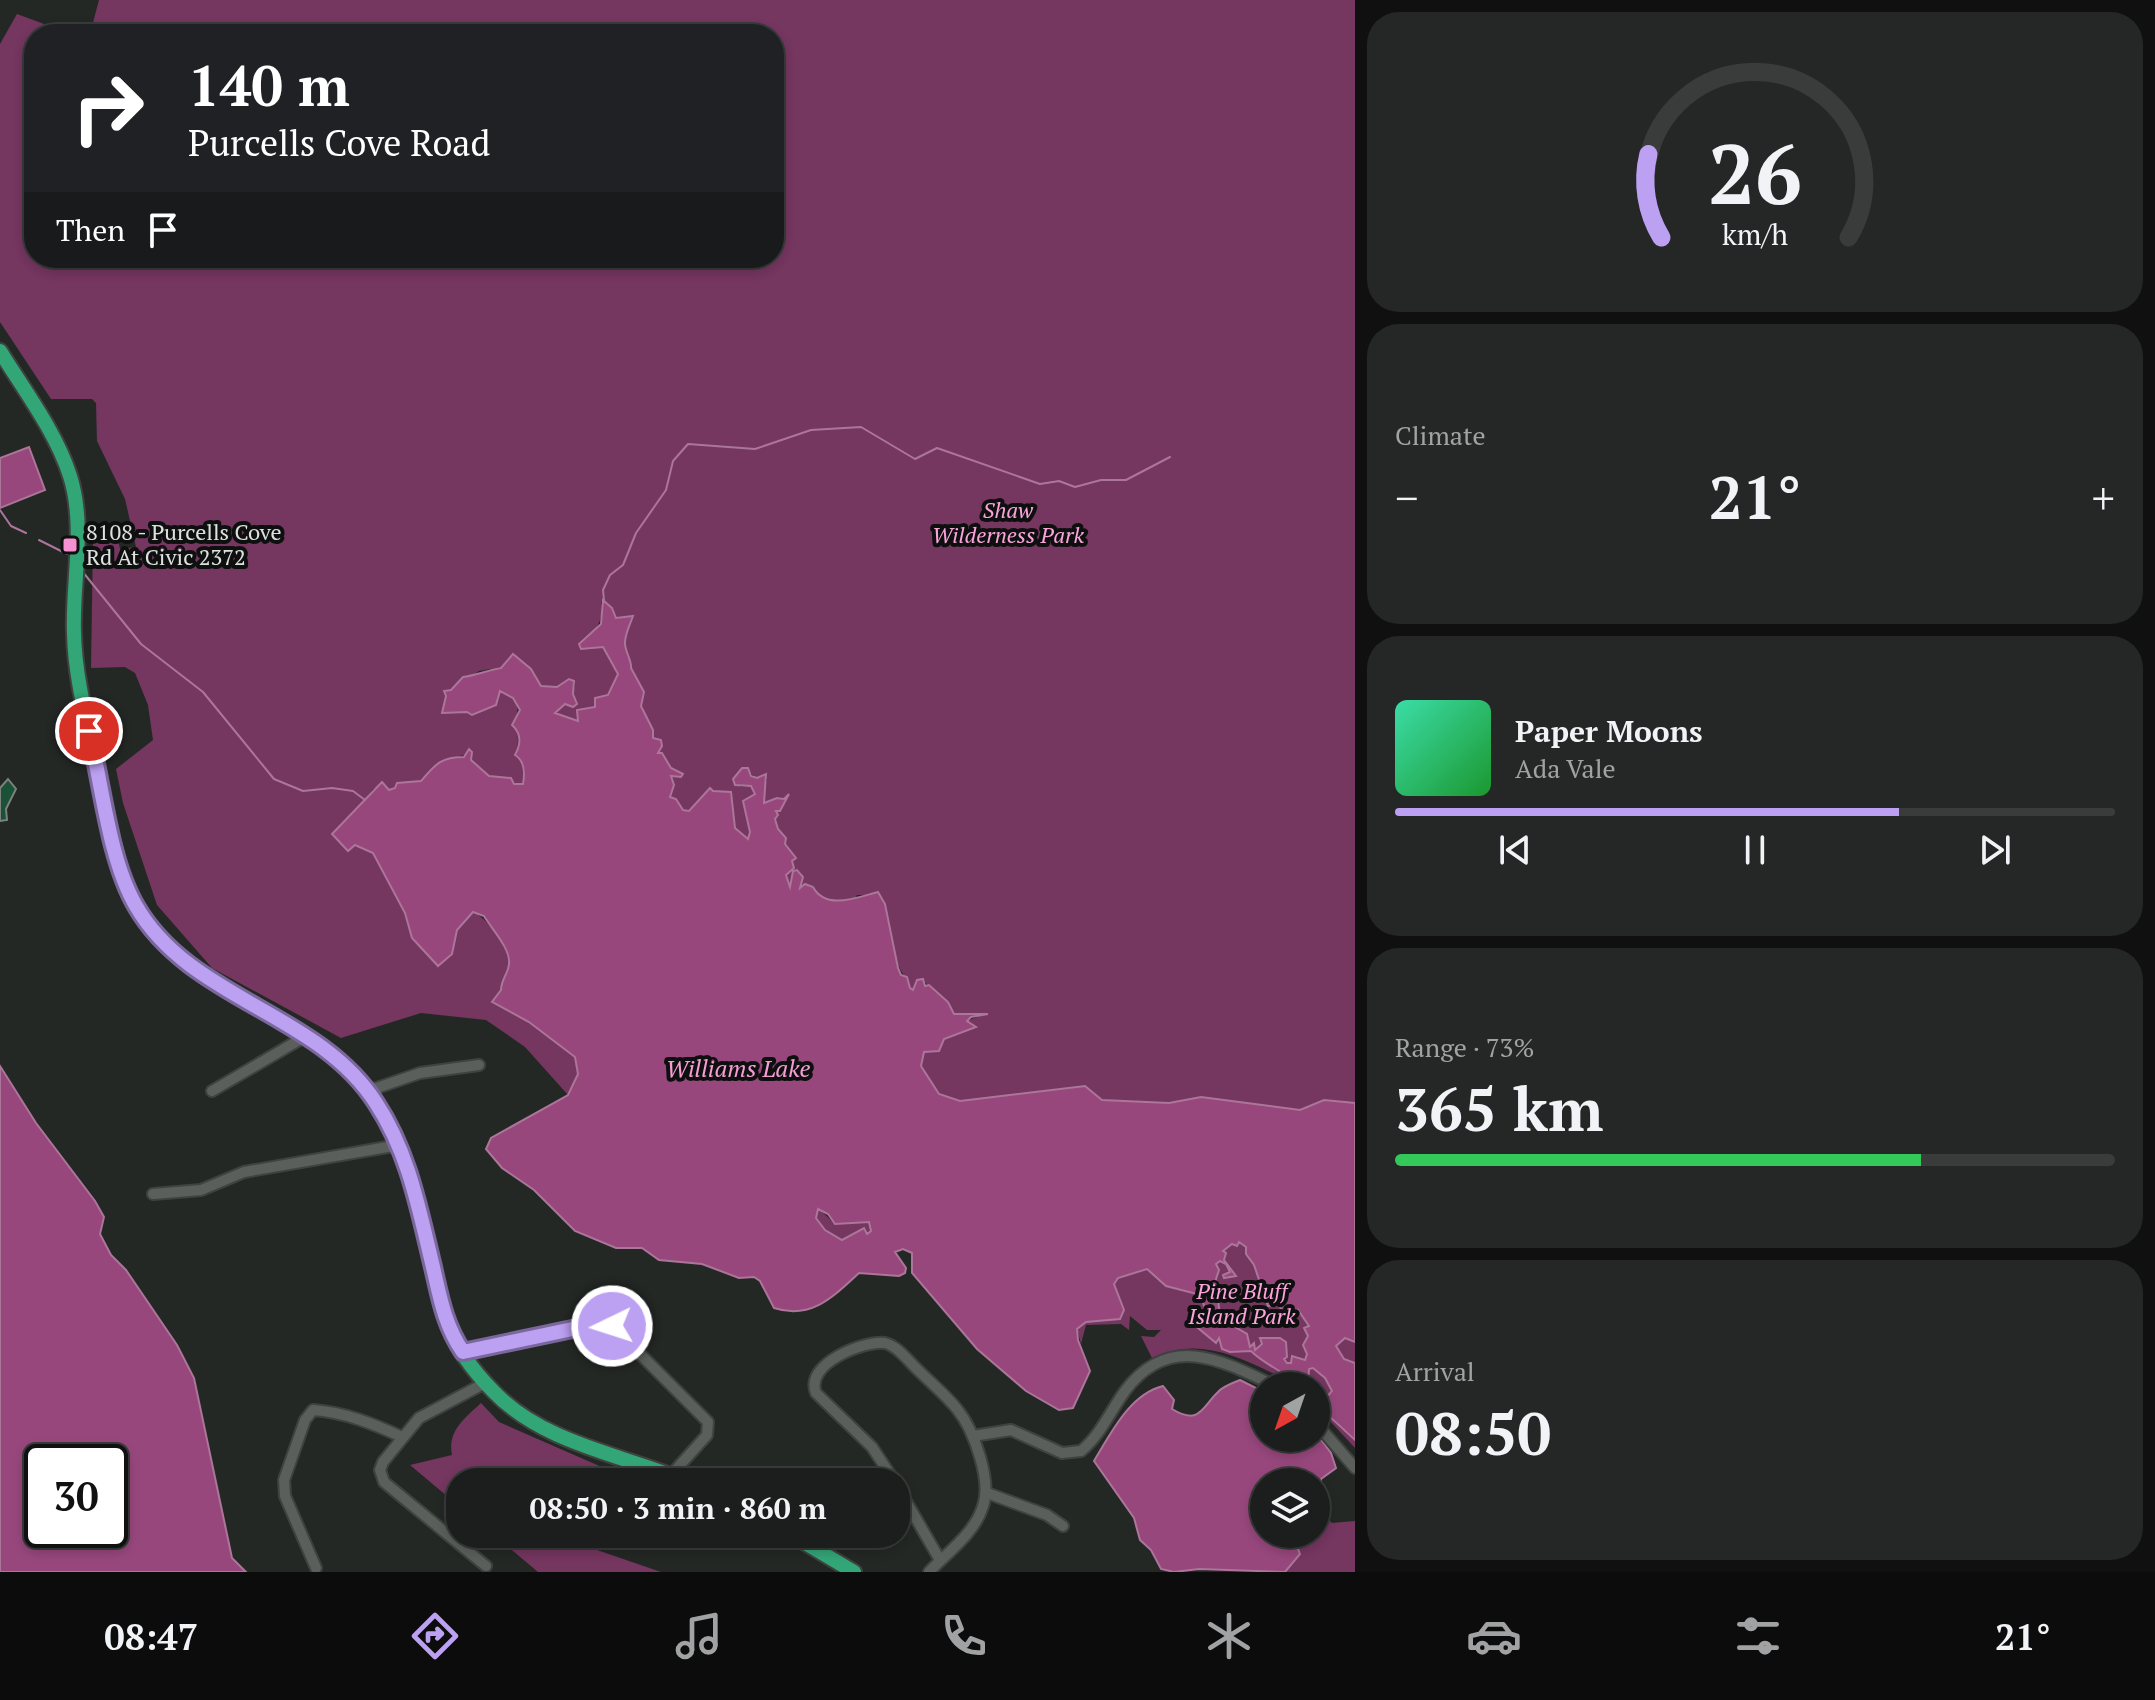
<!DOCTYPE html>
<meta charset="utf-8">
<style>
body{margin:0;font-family:"PT Serif",serif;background:#242725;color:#f1f3f6;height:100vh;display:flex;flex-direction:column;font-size:30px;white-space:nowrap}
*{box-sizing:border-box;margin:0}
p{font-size:26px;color:#a0a2a3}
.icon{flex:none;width:44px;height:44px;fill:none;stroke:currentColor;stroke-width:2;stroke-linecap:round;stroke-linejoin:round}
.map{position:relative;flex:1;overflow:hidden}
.details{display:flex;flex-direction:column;gap:12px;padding:12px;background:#0f100f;width:800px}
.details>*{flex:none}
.banner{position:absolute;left:24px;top:24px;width:760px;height:244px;border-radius:32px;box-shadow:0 4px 12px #0003,0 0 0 2px #393c3b;background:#202124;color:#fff;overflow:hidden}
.needle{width:52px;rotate:220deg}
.fabs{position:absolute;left:1250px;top:1372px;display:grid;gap:16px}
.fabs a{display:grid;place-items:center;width:80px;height:80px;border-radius:50%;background:#1b1e1c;box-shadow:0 4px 12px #0003,0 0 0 2px #393c3b;font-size:40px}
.speed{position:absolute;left:24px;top:1444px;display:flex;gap:16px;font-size:40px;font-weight:700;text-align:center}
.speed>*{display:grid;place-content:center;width:104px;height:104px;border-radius:50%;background:#1b1e1c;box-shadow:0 4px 12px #0003,0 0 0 2px #393c3b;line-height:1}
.speed .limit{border:4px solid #111;border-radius:12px;background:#fff;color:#111}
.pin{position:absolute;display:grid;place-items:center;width:68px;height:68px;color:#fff;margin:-34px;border:4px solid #fff;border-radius:50%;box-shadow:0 2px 8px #0007}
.me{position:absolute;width:88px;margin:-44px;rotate:266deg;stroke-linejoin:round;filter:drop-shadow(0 0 6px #0008)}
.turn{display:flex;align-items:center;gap:28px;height:168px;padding:0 32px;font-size:36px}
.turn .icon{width:104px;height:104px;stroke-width:2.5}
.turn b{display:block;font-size:56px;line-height:68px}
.then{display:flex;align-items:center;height:76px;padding:0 32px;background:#0003;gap:16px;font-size:30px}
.big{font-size:60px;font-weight:800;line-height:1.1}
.details .widget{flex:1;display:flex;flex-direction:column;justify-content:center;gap:12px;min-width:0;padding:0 28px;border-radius:32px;background:#242725}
.details .dial{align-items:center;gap:0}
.dial svg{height:208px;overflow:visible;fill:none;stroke:#393c3b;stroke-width:7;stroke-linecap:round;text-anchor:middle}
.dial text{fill:#f1f3f6;stroke:none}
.song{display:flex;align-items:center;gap:24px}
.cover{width:96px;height:96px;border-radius:12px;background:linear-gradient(135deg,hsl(160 70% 55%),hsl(130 70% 35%))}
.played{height:8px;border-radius:4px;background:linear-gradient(90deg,#bca0f2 70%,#393c3b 70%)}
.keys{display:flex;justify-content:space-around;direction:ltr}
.heat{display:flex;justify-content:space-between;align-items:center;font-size:44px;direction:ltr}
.charge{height:12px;border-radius:6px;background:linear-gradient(90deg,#34c759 73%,#393c3b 0)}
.trip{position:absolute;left:446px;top:1468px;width:464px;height:80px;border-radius:32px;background:#1b1e1c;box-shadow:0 4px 12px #0003,0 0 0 2px #393c3b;font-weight:800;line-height:80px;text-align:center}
.menu{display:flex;height:128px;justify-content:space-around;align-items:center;background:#0b0c0b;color:#a0a2a3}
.menu .icon{width:56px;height:56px}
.menu .active{color:#bca0f2}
.menu b{font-size:36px;color:#f1f3f6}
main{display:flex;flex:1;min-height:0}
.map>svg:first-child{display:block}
</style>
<main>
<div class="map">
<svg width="1355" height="1572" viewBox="0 0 1355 1572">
<rect width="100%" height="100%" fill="#242825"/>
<g fill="#753660">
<path d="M99 0H1355V1103L1324 1100 1300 1110 1201 1097 1169 1103 1102 1100 1085 1086 960 1101 938 1095 920 1066 924 1052 939 1051 944 1039 975 1027 966 1021 986 1014 956 1016 924 981 913 990 910 988 908 980C893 965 887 928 885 904L867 895H857L844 914C835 904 819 898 813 887L805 885 800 888 801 882 794 876 790 887 785 876 794 868 792 861 796 858 785 844 786 838 778 829 775 819 778 815 775 811H780L789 794 784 799 779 797 764 803 763 792 767 780 764 774 757 778 750 773 740 787 751 786 755 794 743 802 750 832 748 839 735 827 730 791H713L710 788 689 811 683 810 676 799 670 797 674 785 671 776 681 777 667 764 662 753H658L662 746 661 740 653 738V730L641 706 643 692 631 668 625 645 627 625 633 616 616 618 604 600 601 602C605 624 592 632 581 649L603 647 618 674 608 695 597 697 595 707 585 709 578 721 555 713 560 706 577 702 573 694 575 683 568 680 557 687 541 686 536 676 513 654 502 667 479 671 446 695 442 713 467 712 472 715 495 705 500 691C527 706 514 705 517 729 518 740 519 745 515 755L520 758 525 768 523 785 487 775 471 760 472 754C442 759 442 758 421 781L402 783 389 790 385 787 373 789 359 809 332 834 372 852 405 913 412 938 452 954 457 930 473 912C486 916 511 951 509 965 508 974 501 980 501 990L492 1003 529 1022 575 1057 578 1074 568 1095 525 1047 486 1020 421 1013 341 1038 212 968 157 905 123 803 116 769 153 740 148 705 135 673 125 667 91 668 93 540 117 535 120 549 136 547 125 499 97 441 96 403 92 399H51L0 322V44L17 14 71 34H34V258H774V34H90Z"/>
<polygon points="818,1208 835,1224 869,1222 871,1232 867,1235 865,1229 842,1240 825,1230 816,1218"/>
<path d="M1235 1238 1355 1326V1448L1316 1406V1386C1296 1386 1288 1380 1270 1372 1231 1353 1194 1338 1152 1358L1141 1336 1154 1337 1161 1330H1147L1130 1316 1129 1330 1121 1324 1086 1325 1081 1344 1077 1329 1118 1293 1114 1284 1118 1278 1147 1269 1213 1263 1223 1247Z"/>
<path d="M481 1403 499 1422 604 1468 598 1482H460V1507L410 1465 452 1455C447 1431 465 1418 481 1403Z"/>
<polygon points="1316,1507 1332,1523 1355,1521 1355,1572 1285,1572 1300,1553 1292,1534 1316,1534"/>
<polygon points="493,1534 592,1534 597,1550 661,1572 538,1572"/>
</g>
<g fill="#97477c" stroke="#ac759a" stroke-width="2" fill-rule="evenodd">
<polygon points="29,447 45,490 0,508 0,458"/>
<path d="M603 600 612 608 616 618 633 616C630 625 626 631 625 642 624 650 632 660 631 668L644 692 641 706 653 730V738L661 740 662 746 658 753H662L671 768 683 774 681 777 671 776 674 785 670 797 676 799 683 810 689 811 710 788 713 791 731 792 735 828 748 839 750 832 743 801 755 794 751 786 735 785 733 779 742 768H748L751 776 757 778 766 774 764 803 777 798 784 799 789 794 780 811H776L778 815 775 819 778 829 786 838 785 844 796 858 792 861 794 868 786 875 790 887 793 871 797 870 803 877 800 888 805 884 813 887C826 911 858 897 878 892L885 904 898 968 901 975 907 977 910 988 913 990 917 980 923 979 925 986 929 985 948 1002 954 1014H988L971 1017 967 1021 976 1027 944 1039 939 1051 924 1052 921 1066 939 1094 960 1101 1085 1086 1102 1100 1169 1103 1201 1097 1300 1110 1324 1100 1355 1103V1342L1345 1338 1336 1346 1344 1359 1355 1363V1440L1316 1404V1390L1327 1397 1332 1391 1325 1378 1313 1368 1309 1369 1308 1386H1298C1282 1369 1266 1366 1251 1351L1230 1352 1222 1349 1219 1338 1216 1343 1198 1328 1209 1324 1201 1295 1166 1286 1147 1269 1118 1278 1114 1284 1124 1310 1120 1319 1086 1322 1077 1329 1078 1340 1090 1371 1073 1408 1059 1410 1026 1391 977 1349 912 1273V1253L903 1249 895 1252 906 1268 905 1273 899 1276 859 1273C833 1297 811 1320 774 1308L760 1281 754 1277 739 1278 702 1264 659 1260 642 1248H616L575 1231 534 1190 502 1168 486 1149 491 1138 568 1095 578 1074 575 1057 529 1022 492 1002 501 990C501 980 508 974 509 964 511 949 491 928 484 916L473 912 457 930 452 954 438 966 412 938 405 913 373 853 355 845 348 851 332 834 382 782 389 790 395 788 397 783 421 781C435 765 440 757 464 757L469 749 472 752 471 760 489 776 511 778 514 784H523C525 773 525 761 515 755 521 744 521 733 512 725L520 710 513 698 500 691 496 705 472 715 467 712 442 713 446 696 444 691 451 690 463 677C473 676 489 670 501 668L513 654 531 669 541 686 557 687 569 679 574 681 573 694 577 704 573 707 565 704 555 713 578 721 577 710 595 707V698L608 695 618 674 603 647 581 649 579 644 601 624ZM818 1209 828 1214 835 1224 869 1222 871 1231 867 1234 864 1228 842 1240 825 1230 816 1218ZM1239 1242 1246 1247V1254L1254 1265 1268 1306 1279 1305 1287 1321 1291 1313 1296 1314 1298 1310 1309 1326 1304 1328 1308 1336 1303 1345 1307 1354 1305 1360 1292 1356 1291 1363H1287L1284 1359 1287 1357 1286 1342 1280 1338H1260L1262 1344 1255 1350 1254 1343 1250 1347 1247 1334 1220 1318 1216 1279 1219 1270 1216 1264 1220 1261 1226 1264 1230 1272 1223 1275 1224 1278 1236 1276 1224 1260 1226 1253 1223 1251 1232 1244 1237 1246Z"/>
<path d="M0 1066 36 1123 95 1201 104 1217 100 1234 111 1255 126 1270 177 1345 194 1378 232 1558 246 1572H0ZM42 1462H110V1530H42Z"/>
<path d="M1240 1380 1264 1392V1438H1316V1433L1331 1453 1336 1468 1321 1479V1488L1316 1489V1482H1264V1534H1292L1300 1554 1285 1572 1199 1569 1174 1572 1161 1569 1151 1550 1140 1540 1134 1518 1094 1461C1111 1433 1130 1394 1163 1386L1174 1400 1172 1409C1200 1426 1202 1407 1218 1392 1223 1386 1233 1383 1240 1380Z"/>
</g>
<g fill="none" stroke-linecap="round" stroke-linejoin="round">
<g stroke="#ac759a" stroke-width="2">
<polyline points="0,510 11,526 26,533"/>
<polyline points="39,540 67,554"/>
<polyline points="82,571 141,644 203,692 274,779 303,791 332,788 353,791 365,800"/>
<polyline points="604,600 603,590 610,575 623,565 636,533 666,490 673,461 688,444 755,449 811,430 861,427 915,459 937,448 1040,484 1059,481 1075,487 1101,480 1126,480 1170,457"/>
</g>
</g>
<polygon fill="#1a5237" stroke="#7c817e" stroke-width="2" points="8,779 16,789 6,809 7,820 0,821 0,788"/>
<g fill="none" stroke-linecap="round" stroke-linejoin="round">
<g stroke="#3f4340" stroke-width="14">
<g id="minor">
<polyline points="212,1091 306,1036"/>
<polyline points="368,1091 420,1073 479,1065"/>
<polyline points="153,1194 201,1190 244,1172 399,1145"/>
<polyline points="463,1352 601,1323 610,1324 708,1422 707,1435 671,1475"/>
<polyline points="485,1383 419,1418 383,1462 380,1470 384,1482 486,1566"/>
<polyline points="1316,1423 1355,1468"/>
<path d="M973 1436 1011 1430 1062 1453 1081 1451C1100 1436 1111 1410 1125 1391 1169 1332 1222 1360 1275 1386"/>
<path d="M895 1482 872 1447 816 1393C804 1364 864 1340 885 1343 898 1346 909 1362 918 1370 931 1383 946 1395 957 1409 974 1430 992 1481 983 1506 975 1533 948 1552 929 1572"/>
<polyline points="896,1484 940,1560"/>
<polyline points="987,1493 1047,1515 1063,1526"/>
<path d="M316 1568 285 1496 284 1480 305 1420 313 1410C344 1412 374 1424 402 1437"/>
</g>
</g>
<g stroke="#3f4340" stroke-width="18">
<g id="major">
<path d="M0 351C24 390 56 432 70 476 86 526 72 582 74 633 75 682 89 727 99 774 107 809 112 846 123 879 161 991 301 1006 369 1092 409 1143 419 1211 434 1273 438 1289 440 1306 446 1321 456 1348 474 1372 494 1392 544 1444 624 1455 688 1482"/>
<polyline points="790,1534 854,1572"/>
</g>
</g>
<use href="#minor" stroke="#5a5f5c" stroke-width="10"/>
<use href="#major" stroke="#33a677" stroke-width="14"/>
</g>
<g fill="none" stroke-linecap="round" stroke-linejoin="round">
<g stroke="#7a689d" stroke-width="20">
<path id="route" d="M89 731C102 784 109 860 136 906 190 1000 318 1012 376 1103 409 1153 419 1210 433 1267 440 1298 445 1326 463 1352L601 1323 612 1326"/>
</g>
<use href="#route" stroke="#bca0f2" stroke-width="14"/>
</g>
<rect fill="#f590d1" stroke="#0e100f" stroke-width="3" x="62" y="537" width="16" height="16" rx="4"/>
<g text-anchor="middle" stroke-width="8" stroke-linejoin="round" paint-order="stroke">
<g font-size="22" font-style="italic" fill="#fba3db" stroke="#0e100f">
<text x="1008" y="518">Shaw<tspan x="1008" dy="25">Wilderness Park</tspan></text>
<text x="1242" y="1299">Pine Bluff<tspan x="1242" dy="25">Island Park</tspan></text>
</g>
<g font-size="22" fill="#dee0df" stroke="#0e100f" text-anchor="start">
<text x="86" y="540">8108 - Purcells Cove<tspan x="86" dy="25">Rd At Civic 2372</tspan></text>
</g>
<g font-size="24" font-style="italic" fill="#f59dd4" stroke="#0e100f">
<text x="738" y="1077">Williams Lake</text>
</g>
</g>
</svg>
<div class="fabs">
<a><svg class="needle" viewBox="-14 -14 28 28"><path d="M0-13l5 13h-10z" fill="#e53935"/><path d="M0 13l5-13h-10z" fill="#a0a2a3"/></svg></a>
<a><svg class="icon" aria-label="layers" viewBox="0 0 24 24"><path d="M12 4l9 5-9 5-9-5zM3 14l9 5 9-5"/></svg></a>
</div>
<div class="speed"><div class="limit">30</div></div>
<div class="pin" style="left:89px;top:731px;background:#d93025"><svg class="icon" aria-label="arrive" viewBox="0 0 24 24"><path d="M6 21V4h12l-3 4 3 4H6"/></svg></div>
<svg class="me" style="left:612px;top:1326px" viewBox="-20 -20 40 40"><circle r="17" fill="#bca0f2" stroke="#fff" stroke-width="3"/><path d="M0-11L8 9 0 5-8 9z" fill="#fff"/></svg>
<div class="trip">08:50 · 3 min · 860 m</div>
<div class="banner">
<div class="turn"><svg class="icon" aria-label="right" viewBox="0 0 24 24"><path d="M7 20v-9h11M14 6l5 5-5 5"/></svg><div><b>140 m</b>Purcells Cove Road</div></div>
<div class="then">Then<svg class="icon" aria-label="arrive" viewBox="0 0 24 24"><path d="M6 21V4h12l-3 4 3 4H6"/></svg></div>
</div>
</div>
<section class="details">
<div class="widget dial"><svg viewBox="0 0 100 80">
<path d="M14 69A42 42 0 1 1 86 69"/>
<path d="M14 69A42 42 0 0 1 9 37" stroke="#bca0f2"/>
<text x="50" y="56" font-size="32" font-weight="700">26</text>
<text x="50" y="72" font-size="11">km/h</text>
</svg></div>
<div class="widget"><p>Climate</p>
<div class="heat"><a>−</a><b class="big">21°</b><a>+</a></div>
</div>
<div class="widget">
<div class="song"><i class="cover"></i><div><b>Paper Moons</b><p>Ada Vale</p></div></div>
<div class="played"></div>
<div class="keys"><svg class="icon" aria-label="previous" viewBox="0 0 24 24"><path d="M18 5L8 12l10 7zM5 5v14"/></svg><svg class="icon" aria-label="pause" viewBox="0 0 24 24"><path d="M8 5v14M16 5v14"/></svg><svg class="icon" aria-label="next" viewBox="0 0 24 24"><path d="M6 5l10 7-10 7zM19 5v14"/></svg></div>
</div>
<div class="widget"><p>Range · 73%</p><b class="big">365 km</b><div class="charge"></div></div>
<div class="widget"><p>Arrival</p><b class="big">08:50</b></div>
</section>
</main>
<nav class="menu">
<b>08:47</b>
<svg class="icon active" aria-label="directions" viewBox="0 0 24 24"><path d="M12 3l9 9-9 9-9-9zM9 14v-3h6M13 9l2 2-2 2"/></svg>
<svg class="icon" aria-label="music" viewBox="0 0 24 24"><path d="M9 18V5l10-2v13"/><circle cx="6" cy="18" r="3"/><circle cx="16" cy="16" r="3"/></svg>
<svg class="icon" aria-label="phone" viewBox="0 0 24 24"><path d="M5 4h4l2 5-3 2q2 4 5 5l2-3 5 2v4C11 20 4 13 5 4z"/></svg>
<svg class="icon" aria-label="climate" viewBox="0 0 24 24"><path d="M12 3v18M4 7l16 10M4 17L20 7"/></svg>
<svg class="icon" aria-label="car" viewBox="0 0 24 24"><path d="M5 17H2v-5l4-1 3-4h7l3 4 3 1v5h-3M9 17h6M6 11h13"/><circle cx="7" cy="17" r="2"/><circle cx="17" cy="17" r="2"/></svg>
<svg class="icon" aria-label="filters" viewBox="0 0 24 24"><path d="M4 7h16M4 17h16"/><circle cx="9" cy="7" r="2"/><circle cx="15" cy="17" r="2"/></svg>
<b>21°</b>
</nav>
